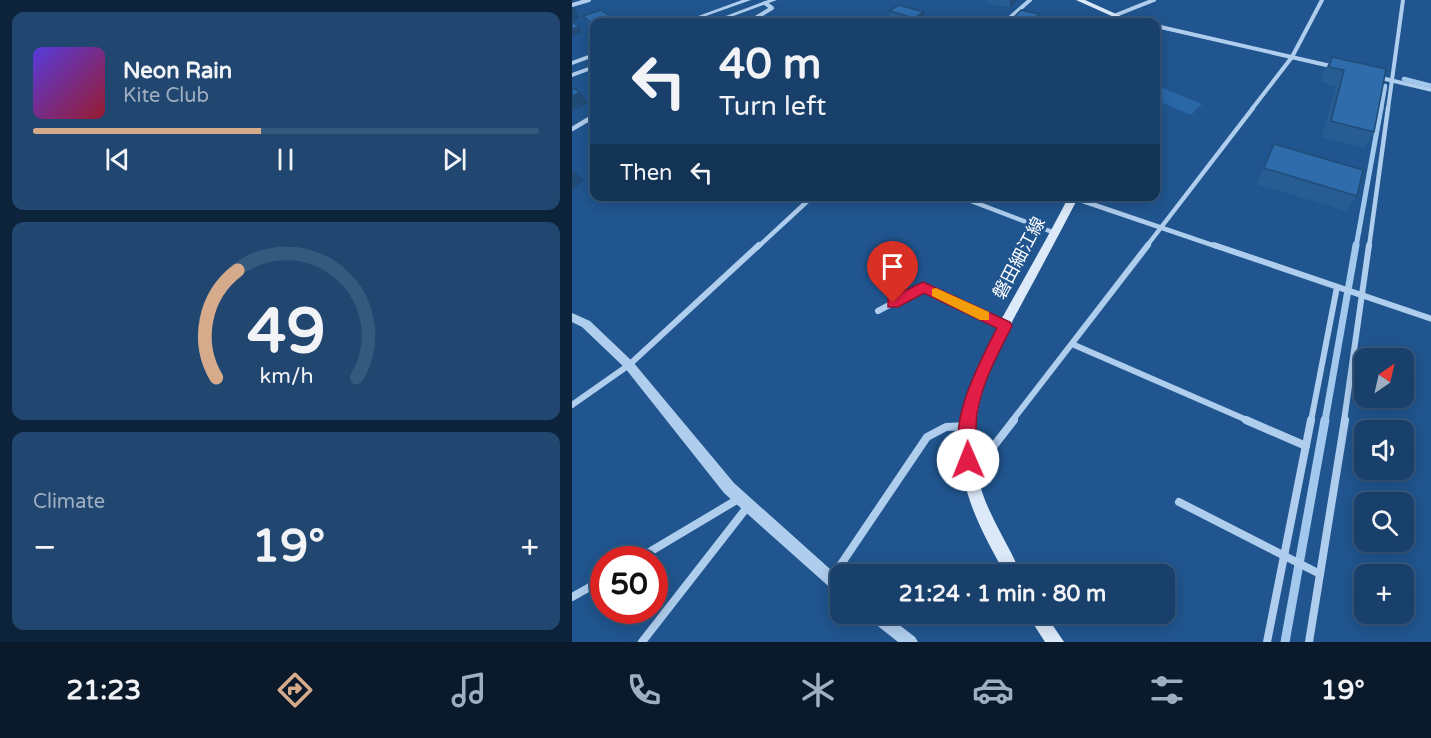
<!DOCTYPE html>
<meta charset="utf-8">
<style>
body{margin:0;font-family:"Varela Round","Noto Sans JP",sans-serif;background:#214771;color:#f1f3f6;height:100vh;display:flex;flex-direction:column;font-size:22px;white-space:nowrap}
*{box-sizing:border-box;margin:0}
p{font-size:20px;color:#9fafc1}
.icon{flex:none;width:33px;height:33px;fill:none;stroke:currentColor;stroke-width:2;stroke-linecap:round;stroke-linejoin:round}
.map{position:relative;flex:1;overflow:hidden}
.side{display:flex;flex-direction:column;gap:12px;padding:12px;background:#0d233b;width:572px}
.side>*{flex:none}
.hud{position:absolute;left:18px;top:18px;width:570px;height:183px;border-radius:12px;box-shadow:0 3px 15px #0003,0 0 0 2px #36597e;background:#18406b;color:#f1f3f6;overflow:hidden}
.needle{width:39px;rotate:34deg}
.controls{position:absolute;left:782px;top:348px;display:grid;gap:12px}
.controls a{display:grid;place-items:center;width:60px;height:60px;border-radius:12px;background:#18406b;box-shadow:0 3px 15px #0003,0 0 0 2px #36597e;font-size:30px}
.speed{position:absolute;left:18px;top:546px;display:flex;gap:12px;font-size:30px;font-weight:700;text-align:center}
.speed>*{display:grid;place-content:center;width:78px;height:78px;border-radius:50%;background:#18406b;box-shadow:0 3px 15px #0003,0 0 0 2px #36597e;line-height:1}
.speed .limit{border:9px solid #d22;background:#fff;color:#111}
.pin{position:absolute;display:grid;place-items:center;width:51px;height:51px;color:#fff;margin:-62px -26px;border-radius:50% 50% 50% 0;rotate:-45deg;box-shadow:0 0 6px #0007}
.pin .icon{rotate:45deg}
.me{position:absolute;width:66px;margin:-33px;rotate:359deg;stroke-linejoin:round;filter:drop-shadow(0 0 4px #0008)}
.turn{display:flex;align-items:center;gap:21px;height:126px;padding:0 30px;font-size:27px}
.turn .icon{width:78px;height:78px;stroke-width:2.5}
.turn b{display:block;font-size:42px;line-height:51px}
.then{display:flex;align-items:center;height:57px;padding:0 30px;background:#0003;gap:12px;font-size:22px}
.big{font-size:45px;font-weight:800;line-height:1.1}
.side .tile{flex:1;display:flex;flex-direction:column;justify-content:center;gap:9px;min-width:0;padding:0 21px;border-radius:12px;background:#214771}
.side .dial{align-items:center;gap:0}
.dial svg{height:156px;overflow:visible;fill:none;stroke:#36597e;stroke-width:7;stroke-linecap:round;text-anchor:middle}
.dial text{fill:#f1f3f6;stroke:none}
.song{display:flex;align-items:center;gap:18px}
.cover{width:72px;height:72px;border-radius:9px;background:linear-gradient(135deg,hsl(250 70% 55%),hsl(350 70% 35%))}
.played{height:6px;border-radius:3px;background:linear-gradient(90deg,#d6ab8b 45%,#36597e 45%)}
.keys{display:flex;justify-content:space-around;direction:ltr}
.heat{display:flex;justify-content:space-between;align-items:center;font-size:33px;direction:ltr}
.trip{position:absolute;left:258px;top:564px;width:345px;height:60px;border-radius:12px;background:#18406b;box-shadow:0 3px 15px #0003,0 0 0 2px #36597e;font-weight:800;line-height:60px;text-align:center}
.menu{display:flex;height:96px;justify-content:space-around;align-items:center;background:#0a1a2b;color:#9fafc1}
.menu .icon{width:42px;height:42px}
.menu .selected{color:#d6ab8b}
.menu b{font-size:27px;color:#f1f3f6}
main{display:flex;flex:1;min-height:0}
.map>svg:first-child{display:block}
</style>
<main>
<section class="side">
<div class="tile">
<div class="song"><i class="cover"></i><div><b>Neon Rain</b><p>Kite Club</p></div></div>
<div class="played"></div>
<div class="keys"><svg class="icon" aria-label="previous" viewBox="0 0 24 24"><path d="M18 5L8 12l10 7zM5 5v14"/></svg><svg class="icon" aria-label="pause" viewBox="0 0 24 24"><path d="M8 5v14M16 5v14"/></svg><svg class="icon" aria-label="next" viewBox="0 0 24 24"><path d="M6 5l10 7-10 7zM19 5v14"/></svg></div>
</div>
<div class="tile dial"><svg viewBox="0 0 100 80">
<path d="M14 69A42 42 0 1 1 86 69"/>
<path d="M14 69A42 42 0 0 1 25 14" stroke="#d6ab8b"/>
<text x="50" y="56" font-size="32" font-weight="700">49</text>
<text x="50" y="72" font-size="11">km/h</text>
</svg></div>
<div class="tile"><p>Climate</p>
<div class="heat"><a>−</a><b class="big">19°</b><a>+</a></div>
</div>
</section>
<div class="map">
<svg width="860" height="642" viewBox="0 0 860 642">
<rect width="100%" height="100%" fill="#20558f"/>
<polygon fill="#2967a7" points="584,85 630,104 619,115 584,100"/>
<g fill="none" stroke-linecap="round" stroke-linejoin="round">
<g stroke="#a2c8ee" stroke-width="4.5">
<polyline points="832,79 860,86"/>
<polyline points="809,109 813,86"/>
</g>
<polyline stroke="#a2c8ee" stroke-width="5" points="784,247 809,108"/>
<polyline stroke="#a2c8ee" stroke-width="7" points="753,421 784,245"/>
<polyline stroke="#a2c8ee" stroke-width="9" points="713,642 753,420"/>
<g stroke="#afcded" stroke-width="4">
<polyline points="0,5 17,0"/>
<polyline points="544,15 582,0"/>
<polyline points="177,22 200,8 193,3"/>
<polyline points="433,22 458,0"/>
<polyline points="584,26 763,67"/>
<polyline points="805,77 860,90"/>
<polyline points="680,109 720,57 750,0"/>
<polyline points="816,109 831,0"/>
</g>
<g stroke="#afcded" stroke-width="4.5">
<polyline points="0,129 22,116"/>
<polyline points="386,196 483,233"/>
<polyline points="502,198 646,247"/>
<polyline points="186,247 241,196"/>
<polyline points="574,247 681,108"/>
<polyline points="797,247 816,108"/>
</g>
<g stroke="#afcded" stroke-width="6">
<polyline points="642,245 860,319"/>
<polyline points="306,311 351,287 432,325"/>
<polyline points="500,344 677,421"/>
<polyline points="0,405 57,365 187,245"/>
<polyline points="440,421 576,245"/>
<polyline points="739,421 765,287"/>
<polyline points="772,421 797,245"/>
</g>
<g stroke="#afcded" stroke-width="8">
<polyline points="674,420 734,446"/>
<polyline points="400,474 442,420"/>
<polyline points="607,502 748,574"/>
<polyline points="64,560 168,498"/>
<polyline points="259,579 355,437 374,427 396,426"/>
<polyline points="0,597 32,579"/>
<polyline points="70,642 176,506"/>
<polyline points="695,642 739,420"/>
<polyline points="737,642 773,420"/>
</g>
<g fill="#afcded" fill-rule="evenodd">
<polygon points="170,0 179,0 117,22 110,22"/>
<polygon points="196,0 205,0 145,22 138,22"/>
<polygon points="22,53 22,57 0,65 0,61"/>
<polygon points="22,65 22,69 0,77 0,73"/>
<polygon points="0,313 18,321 61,362 162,483 268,578 268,594 263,592 152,493 53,368 10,327 0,322"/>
<polygon points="295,614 313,614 343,637 346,642 326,642 297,619"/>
</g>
<g fill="#dbe9f9" fill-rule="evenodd">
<polygon points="504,0 513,0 562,22 553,22"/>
<path d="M497 196H507C492 225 477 253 462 281 429 342 391 407 406 478 414 513 436 542 449 574H433C417 544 398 512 392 478 377 405 419 338 453 277 468 250 483 224 497 196Z"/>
<polygon points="455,614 473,614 492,642 473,642"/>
</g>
</g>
<g fill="#285d94">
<polygon points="413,0 446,0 438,8 413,2"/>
<polygon points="317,11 352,12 353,22 324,22 319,21"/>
<polygon points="467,14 467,19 463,22 442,22 442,17"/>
<polygon points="11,16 22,22 22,30 17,26"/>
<polygon points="760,57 814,69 802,132 792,148 750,137 764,86 749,82 752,72"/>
<polygon points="702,144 785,196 774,211 685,184 694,160"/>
</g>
<g fill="#214c78">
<polygon points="438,0 446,0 438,8"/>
<polygon points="0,8 2,8 8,18 0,21"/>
<polygon points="352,12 353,22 343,22 342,18"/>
<polygon points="467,14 467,19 463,22 460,22 460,21"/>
<polygon points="7,27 10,32 0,36 0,29"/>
<polygon points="8,92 16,103 0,111 0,96"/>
<polygon points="3,171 12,181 0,189 0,173"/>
</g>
<g fill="#2f6cac" stroke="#214c78" stroke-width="1.5">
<polygon points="327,5 352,12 342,18 317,11"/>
<polygon points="29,10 46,22 22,22 22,25 11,16"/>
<polygon points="449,10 467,14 460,21 442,17"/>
<polygon points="0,22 1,22 7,27 0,29"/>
<polygon points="760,57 814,69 802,132 759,121 772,70 757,67"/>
<polygon points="0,88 8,92 0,96"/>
<polygon points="702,144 791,170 785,196 692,168"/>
</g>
<path fill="#e11d48" stroke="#92132f" stroke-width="1.5" d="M351 282 438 322 440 326C426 354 410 382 405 414 403 426 405 457 402 465L396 467 391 465C373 425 407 364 425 328L352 293 326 307H316V299Z"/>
<polygon fill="#f59e0b" points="364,288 417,312 417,320 408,320 360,296 360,289"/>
<g text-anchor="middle" stroke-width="6" stroke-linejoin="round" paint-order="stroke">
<g font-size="18" fill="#fff" stroke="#20558f">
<text transform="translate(447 258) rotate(-62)" y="6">磐田細江線</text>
</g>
</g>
</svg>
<div class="controls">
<a><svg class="needle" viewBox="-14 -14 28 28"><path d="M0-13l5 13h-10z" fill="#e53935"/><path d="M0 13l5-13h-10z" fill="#9fafc1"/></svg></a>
<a><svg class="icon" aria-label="sound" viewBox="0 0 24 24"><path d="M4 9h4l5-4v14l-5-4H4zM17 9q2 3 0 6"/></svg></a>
<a><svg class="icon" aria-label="search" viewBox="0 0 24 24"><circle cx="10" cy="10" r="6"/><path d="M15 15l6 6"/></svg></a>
<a>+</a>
</div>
<div class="speed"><div class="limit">50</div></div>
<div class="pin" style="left:321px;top:303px;background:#d93025"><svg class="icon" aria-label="arrive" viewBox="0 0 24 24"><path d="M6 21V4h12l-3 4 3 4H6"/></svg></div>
<svg class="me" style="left:396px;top:460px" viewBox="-20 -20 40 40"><circle r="19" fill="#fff"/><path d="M0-13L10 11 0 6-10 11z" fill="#e11d48"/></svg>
<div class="trip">21:24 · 1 min · 80 m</div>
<div class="hud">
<div class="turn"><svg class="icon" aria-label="left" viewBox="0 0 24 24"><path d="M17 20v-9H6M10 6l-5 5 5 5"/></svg><div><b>40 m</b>Turn left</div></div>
<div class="then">Then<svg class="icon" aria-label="left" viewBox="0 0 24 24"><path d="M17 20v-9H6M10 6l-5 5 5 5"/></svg></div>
</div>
</div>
</main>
<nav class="menu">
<b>21:23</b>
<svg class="icon selected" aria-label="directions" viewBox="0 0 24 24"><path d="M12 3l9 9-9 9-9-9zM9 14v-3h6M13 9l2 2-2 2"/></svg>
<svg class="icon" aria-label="music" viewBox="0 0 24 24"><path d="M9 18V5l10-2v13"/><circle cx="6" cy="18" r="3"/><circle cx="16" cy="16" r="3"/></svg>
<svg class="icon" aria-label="phone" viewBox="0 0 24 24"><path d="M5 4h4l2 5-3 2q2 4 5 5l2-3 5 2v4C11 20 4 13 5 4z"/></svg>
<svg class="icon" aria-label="climate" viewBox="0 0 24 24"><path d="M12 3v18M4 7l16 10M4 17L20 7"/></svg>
<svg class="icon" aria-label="car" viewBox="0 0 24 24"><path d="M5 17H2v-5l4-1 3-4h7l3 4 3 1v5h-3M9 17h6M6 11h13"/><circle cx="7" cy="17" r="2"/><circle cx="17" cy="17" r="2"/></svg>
<svg class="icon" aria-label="filters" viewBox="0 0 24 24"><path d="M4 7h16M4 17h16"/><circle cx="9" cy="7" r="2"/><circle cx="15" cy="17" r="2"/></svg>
<b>19°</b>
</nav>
